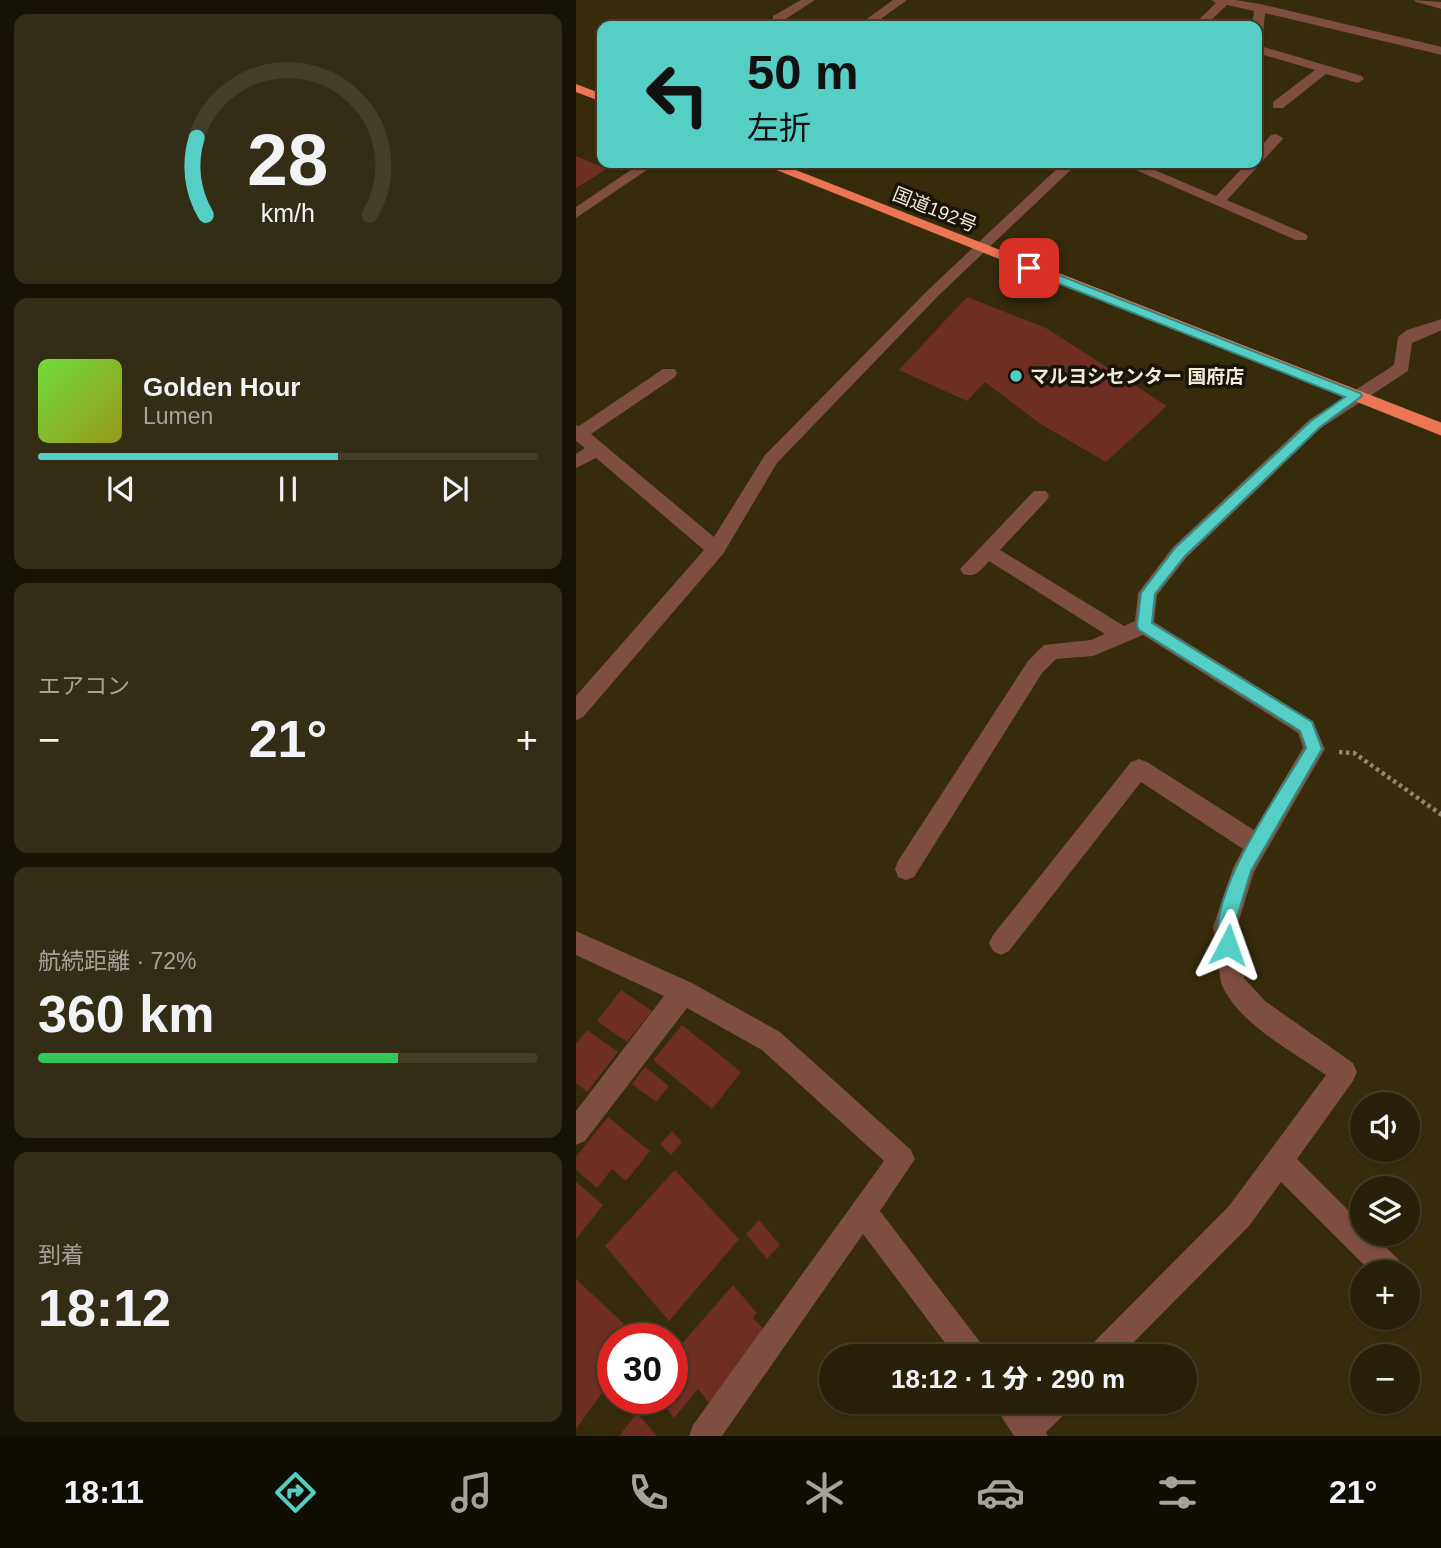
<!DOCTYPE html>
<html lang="ja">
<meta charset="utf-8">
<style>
body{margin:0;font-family:Arial,"Noto Sans JP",sans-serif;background:#342d16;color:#f1f3f6;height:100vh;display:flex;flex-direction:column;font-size:26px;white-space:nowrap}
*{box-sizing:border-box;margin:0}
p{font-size:23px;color:#a5a39c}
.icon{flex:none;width:38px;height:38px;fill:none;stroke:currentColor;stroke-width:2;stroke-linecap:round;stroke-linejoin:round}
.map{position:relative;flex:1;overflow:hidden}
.panel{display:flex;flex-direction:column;gap:14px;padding:14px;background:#161204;width:576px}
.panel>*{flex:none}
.top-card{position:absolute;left:21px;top:21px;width:665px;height:147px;border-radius:14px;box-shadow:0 2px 5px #0004,0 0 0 2px #443e29;background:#55cec5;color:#111;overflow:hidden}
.buttons{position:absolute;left:774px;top:1092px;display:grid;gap:14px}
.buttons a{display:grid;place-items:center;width:70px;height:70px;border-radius:50%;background:#282008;box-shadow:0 2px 5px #0004,0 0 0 2px #443e29;font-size:35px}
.speed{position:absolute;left:21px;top:1323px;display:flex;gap:14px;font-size:35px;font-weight:700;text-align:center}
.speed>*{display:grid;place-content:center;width:91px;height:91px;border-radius:50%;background:#282008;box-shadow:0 2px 5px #0004,0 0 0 2px #443e29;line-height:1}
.speed .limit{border:10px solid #d22;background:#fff;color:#111}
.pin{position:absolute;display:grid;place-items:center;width:60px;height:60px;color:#fff;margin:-30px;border-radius:14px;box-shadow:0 4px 10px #0006}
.me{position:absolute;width:77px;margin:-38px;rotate:4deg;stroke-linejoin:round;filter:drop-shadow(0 0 5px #0008)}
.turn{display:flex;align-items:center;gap:24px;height:147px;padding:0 35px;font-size:32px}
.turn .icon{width:91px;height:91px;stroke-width:2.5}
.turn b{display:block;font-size:49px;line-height:60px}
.big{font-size:52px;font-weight:800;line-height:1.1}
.panel .tile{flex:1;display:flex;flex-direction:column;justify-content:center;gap:10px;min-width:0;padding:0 24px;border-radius:14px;background:#342d16}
.panel .dial{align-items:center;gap:0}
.dial svg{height:182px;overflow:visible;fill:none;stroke:#443e29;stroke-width:7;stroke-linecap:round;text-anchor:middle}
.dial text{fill:#f1f3f6;stroke:none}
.song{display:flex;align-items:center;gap:21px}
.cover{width:84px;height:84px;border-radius:10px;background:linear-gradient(135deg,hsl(100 70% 55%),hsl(60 70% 35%))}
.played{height:7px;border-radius:4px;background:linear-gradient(90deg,#55cec5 60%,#443e29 60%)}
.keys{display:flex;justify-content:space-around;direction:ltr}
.heat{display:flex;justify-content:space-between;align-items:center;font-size:38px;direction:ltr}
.charge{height:10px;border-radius:5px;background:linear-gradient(90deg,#34c759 72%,#443e29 0)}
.trip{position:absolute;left:243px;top:1344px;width:378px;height:70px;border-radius:35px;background:#282008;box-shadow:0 2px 5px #0004,0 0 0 2px #443e29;font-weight:800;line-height:70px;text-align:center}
.tab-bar{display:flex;height:112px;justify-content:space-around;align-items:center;background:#100d03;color:#a5a39c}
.tab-bar .icon{width:49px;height:49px}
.tab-bar .current{color:#55cec5}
.tab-bar b{font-size:32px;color:#f1f3f6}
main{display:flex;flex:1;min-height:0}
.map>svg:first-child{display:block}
</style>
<main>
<section class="panel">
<div class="tile dial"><svg viewBox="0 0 100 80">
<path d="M14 69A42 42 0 1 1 86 69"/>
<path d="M14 69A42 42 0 0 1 10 35" stroke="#55cec5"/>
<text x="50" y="56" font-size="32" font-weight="700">28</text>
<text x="50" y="72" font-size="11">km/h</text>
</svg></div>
<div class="tile">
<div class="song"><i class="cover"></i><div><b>Golden Hour</b><p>Lumen</p></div></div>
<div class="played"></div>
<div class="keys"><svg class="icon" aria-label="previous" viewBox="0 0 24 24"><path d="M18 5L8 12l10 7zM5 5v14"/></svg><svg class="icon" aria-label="pause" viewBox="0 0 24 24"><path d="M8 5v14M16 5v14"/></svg><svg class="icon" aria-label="next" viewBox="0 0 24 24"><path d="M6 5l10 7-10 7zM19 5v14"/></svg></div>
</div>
<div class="tile"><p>エアコン</p>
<div class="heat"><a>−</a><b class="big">21°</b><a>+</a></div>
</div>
<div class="tile"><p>航続距離 · 72%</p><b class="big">360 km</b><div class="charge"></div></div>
<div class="tile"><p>到着</p><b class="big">18:12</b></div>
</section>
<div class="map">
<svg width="866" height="1436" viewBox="0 0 866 1436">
<rect width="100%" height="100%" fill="#362b0b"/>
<g fill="#6f2e22">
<polygon points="0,156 31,169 0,188"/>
<polygon points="391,297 470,328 591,406 530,462 463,423 409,382 391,401 323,370"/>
<polygon points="45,990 76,1011 51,1042 21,1021"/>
<polygon points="106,1025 165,1072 136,1109 77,1060"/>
<polygon points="11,1030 42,1052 11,1092 0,1083 0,1044"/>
<polygon points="69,1067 93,1086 80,1102 56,1084"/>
<polygon points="32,1117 74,1151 50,1181 36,1169 21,1188 0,1170 0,1157"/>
<polygon points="96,1131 106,1142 95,1155 84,1144"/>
<polygon points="99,1170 163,1239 93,1321 29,1246"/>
<polygon points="0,1182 27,1205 0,1239"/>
<polygon points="183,1220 204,1245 191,1259 170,1234"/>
<polygon points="0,1279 64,1339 37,1339 37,1378 0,1429"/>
<polygon points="157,1285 181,1313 177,1318 191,1333 135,1406 122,1389 98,1418 83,1398 96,1398 96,1355"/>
<polygon points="61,1413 81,1436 43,1436"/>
</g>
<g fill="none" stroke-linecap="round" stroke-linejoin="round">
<polyline stroke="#90886f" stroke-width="4.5" stroke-dasharray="3.5 3.5" stroke-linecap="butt" points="763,752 778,753 866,815"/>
<g fill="#7e4e40" fill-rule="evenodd">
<polygon points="225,0 239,0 205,22 197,22 197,16"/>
<polygon points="317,0 331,0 295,26 281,26"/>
<polygon points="635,0 659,0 684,4 866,47 866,55 689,13 687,34 681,38 681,26 676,26 678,11 651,5 629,26 616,26 640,3"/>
<polygon points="838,0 866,2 866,9 840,2"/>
<polygon points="681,45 786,76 788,79 782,83 750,74 707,108 697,108 697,102 739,70 681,53"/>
<polygon points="700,134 707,138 705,141 651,200 730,234 732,237 730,240 720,240 544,163 562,163 640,196 671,163 681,163 681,151 695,135"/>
<polygon points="65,163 81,163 0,218 0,207"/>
<polygon points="487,163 502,163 362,296 201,463 147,554 7,717 0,720 0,696 128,550 20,458 0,468 0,454 9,448 0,441 0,425 3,426 87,369 99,369 101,373 99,377 15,434 138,537 189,455 352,290"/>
<path d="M866 319V330L836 343 832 371 745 428 611 557 581 595 578 622 737 721 749 749 678 872 661 927 668 978 689 1001 777 1063 781 1072 777 1081 721 1159 786 1224V1234H796L825 1262 829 1272H795L705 1182 673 1226 544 1356H509L514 1346 653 1206 750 1075C715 1050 662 1024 645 983L637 927 657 868 667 849 565 782 433 951 425 955 417 951 413 943 417 935 555 762 563 759 571 762 678 830 727 748 722 733 567 635 517 656 480 659 466 673 338 877 330 880 322 877 319 869 322 861 452 661 468 645 515 640 529 634 413 561C405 570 400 578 387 574L384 569 458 491H470L473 496 470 501 424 550 548 626 559 621 562 593 597 547 733 420 818 365 822 337 831 330Z"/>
<polygon points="0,931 116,983 204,1032 335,1150 339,1159 304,1211 407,1346 412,1356 379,1356 287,1234 146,1436 113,1436 117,1425 308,1161 186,1050 111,1008 9,1141 0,1145 0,1111 88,996 0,955"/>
<polygon points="416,1402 450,1402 453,1407 458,1402 494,1402 490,1413 470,1432 472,1436 438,1436"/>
</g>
<g fill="#ec7554" fill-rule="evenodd">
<polygon points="0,84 26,94 26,102 0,92"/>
<polygon points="183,163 202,163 866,423 866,436"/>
</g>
</g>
<path fill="#55cec5" stroke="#378680" stroke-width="2" d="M449 265H457L784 393 786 396 744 427 628 538 609 556 579 594 576 623 736 722 746 749 675 871 658 927 661 945 658 952 652 954 645 952C624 902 704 792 730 748L724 731 563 630 561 626 565 593 599 548 735 421 769 397 449 270Z"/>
<circle fill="#55cec5" stroke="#191407" stroke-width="2.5" cx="440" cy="376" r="7"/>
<g text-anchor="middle" stroke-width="7" stroke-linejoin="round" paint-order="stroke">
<g font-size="19" fill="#f1ebd9" stroke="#191407">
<text transform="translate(359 209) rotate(22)" y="7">国道192号</text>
</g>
<g font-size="19" font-weight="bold" fill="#f1ebd9" stroke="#191407" text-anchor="start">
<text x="454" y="383">マルヨシセンター 国府店</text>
</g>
</g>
</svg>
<div class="buttons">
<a><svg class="icon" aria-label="sound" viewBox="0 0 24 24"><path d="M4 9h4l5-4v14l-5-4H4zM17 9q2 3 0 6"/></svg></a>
<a><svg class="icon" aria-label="layers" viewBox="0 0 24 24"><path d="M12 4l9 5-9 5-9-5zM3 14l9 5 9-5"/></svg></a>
<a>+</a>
<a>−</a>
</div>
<div class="speed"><div class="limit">30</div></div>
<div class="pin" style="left:453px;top:268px;background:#d93025"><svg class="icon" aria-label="arrive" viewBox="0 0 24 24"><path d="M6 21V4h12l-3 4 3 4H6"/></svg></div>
<svg class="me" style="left:652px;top:945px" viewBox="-20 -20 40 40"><path d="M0-17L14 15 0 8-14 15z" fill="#55cec5" stroke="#fff" stroke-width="4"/></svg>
<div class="trip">18:12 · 1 分 · 290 m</div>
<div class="top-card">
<div class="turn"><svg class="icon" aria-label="left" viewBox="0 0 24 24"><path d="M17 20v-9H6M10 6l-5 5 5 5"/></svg><div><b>50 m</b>左折</div></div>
</div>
</div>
</main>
<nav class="tab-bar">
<b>18:11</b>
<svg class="icon current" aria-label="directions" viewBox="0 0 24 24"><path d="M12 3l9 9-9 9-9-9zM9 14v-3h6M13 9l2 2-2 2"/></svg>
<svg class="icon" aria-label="music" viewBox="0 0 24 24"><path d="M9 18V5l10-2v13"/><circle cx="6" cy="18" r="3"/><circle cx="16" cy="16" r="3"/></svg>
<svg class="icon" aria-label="phone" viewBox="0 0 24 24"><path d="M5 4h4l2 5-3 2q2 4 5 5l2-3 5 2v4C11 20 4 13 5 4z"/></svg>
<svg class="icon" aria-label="climate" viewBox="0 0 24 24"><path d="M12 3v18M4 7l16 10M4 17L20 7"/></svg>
<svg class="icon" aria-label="car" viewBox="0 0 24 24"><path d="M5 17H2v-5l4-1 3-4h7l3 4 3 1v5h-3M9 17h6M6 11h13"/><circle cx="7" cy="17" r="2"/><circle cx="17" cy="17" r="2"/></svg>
<svg class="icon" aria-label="filters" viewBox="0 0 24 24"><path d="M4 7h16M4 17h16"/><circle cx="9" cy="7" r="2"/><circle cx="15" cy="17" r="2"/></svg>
<b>21°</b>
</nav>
